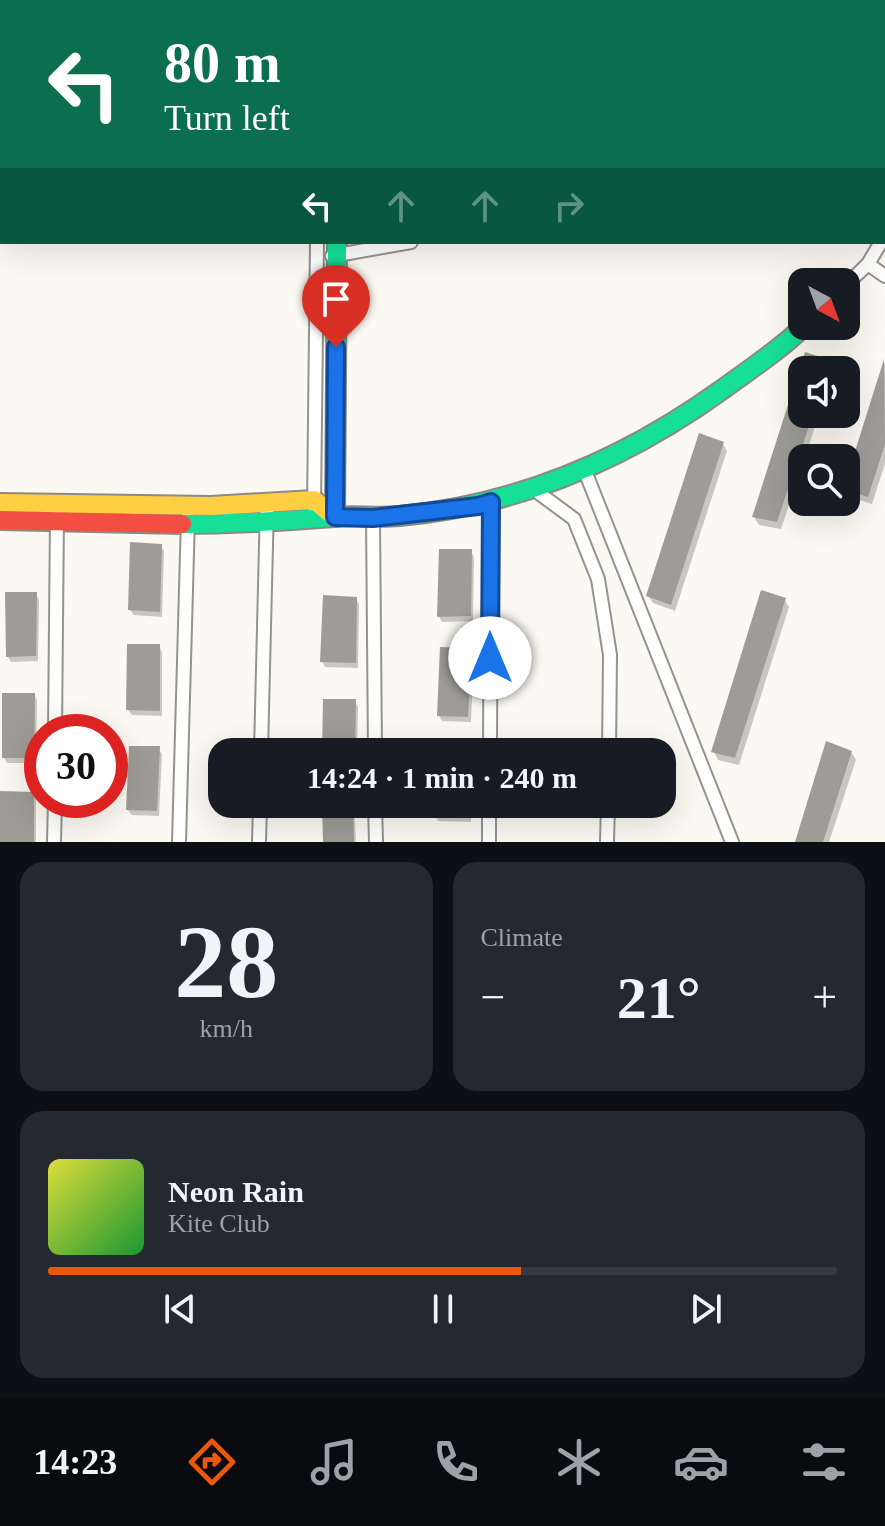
<!DOCTYPE html>
<meta charset="utf-8">
<style>
body{margin:0;font-family:Georgia,serif;background:#242831;color:#f1f3f6;height:100vh;display:flex;flex-direction:column;font-size:30px;white-space:nowrap}
*{box-sizing:border-box;margin:0}
p{font-size:26px;color:#9ea1a6}
.icon{flex:none;width:44px;height:44px;fill:none;stroke:currentColor;stroke-width:2;stroke-linecap:round;stroke-linejoin:round}
.map{position:relative;height:842px;overflow:hidden}
.sheet{display:flex;flex-direction:column;gap:20px;padding:20px;background:#0d0f14;flex:1}
.sheet>*{flex:none}
.guide{position:absolute;left:0px;top:0px;width:886px;height:244px;box-shadow:0 8px 32px #0002;background:#0b6e4f;color:#fff;overflow:hidden}
.needle{width:52px;rotate:139deg}
.buttons{position:absolute;left:788px;top:268px;display:grid;gap:16px}
.buttons a{display:grid;place-items:center;width:72px;height:72px;border-radius:16px;background:#171b24;box-shadow:0 8px 32px #0002;font-size:40px}
.speed{position:absolute;left:24px;top:714px;display:flex;gap:16px;font-size:40px;font-weight:700;text-align:center}
.speed>*{display:grid;place-content:center;width:104px;height:104px;border-radius:50%;background:#171b24;box-shadow:0 8px 32px #0002;line-height:1}
.speed .limit{border:12px solid #d22;background:#fff;color:#111}
.pin{position:absolute;display:grid;place-items:center;width:68px;height:68px;color:#fff;margin:-82px -34px;border-radius:50% 50% 50% 0;rotate:-45deg;box-shadow:0 0 8px #0007}
.pin .icon{rotate:45deg}
.me{position:absolute;width:88px;margin:-44px;rotate:0deg;stroke-linejoin:round;filter:drop-shadow(0 0 6px #0008)}
.turn{display:flex;align-items:center;gap:28px;height:168px;padding:0 32px;font-size:36px}
.turn .icon{width:104px;height:104px;stroke-width:2.5}
.turn b{display:block;font-size:56px;line-height:68px}
.lanes{display:flex;align-items:center;height:76px;padding:0 32px;background:#0003;justify-content:center;gap:40px;direction:ltr}
.lanes .off{opacity:.35}
.big{font-size:60px;font-weight:700;line-height:1.1}
.sheet .card{flex:1;display:flex;flex-direction:column;justify-content:center;gap:12px;min-width:0;padding:0 28px;border-radius:24px;background:#242831}
.sheet .dial{align-items:center;gap:0}
.dial b{font-size:104px;line-height:1}
.song{display:flex;align-items:center;gap:24px}
.cover{width:96px;height:96px;border-radius:12px;background:linear-gradient(135deg,hsl(60 70% 55%),hsl(130 70% 35%))}
.played{height:8px;border-radius:4px;background:linear-gradient(90deg,#ea580c 60%,#363941 60%)}
.keys{display:flex;justify-content:space-around;direction:ltr}
.heat{display:flex;justify-content:space-between;align-items:center;font-size:44px;direction:ltr}
.sheet .tiles{flex:1;display:grid;gap:20px;grid-template-columns:1fr 1fr}
.card:last-child{grid-column:span 2}
.trip{position:absolute;left:208px;top:738px;width:468px;height:80px;border-radius:24px;background:#171b24;box-shadow:0 8px 32px #0002;font-weight:700;line-height:80px;text-align:center}
.menu{display:flex;height:128px;justify-content:space-around;align-items:center;background:#090b0e;color:#9ea1a6}
.menu .icon{width:56px;height:56px}
.menu .selected{color:#ea580c}
.menu b{font-size:36px;color:#f1f3f6}
.map>svg:first-child{display:block}
</style>
<div class="map">
<svg width="885" height="842" viewBox="0 0 885 842">
<rect width="100%" height="100%" fill="#fbf9f1"/>
<g fill="#0003">
<polygon points="0,0 62,0 2,2 2,68"/>
<polygon points="215,0 242,0 241,2"/>
<polygon points="807,354 829,362 833,369 802,370 802,414 819,414 805,458 802,458 802,466 781,529 759,525 754,517"/>
<polygon points="885,363 885,464 872,504 850,497 846,486"/>
<polygon points="723,444 727,451 675,611 653,603 648,595"/>
<polygon points="161,546 164,551 162,617 134,615 130,610"/>
<polygon points="471,551 474,557 473,621 442,622 439,616"/>
<polygon points="36,594 39,600 38,661 11,662 8,657"/>
<polygon points="356,599 359,604 358,668 325,667 322,661"/>
<polygon points="784,599 789,607 739,765 718,760 714,752"/>
<polygon points="159,646 162,652 162,716 132,715 128,710"/>
<polygon points="471,650 474,655 471,722 442,721 439,716"/>
<polygon points="34,695 37,700 36,763 7,763 4,757"/>
<polygon points="354,701 358,707 357,752 324,752"/>
<polygon points="158,748 162,754 159,816 132,815 128,810"/>
<polygon points="851,752 856,760 829,842 797,842"/>
<polygon points="32,794 36,799 36,842 2,842"/>
<polygon points="324,804 354,804 356,842 325,842"/>
<polygon points="435,804 471,804 471,822 438,821 435,815"/>
</g>
<g fill="#9e9c97">
<polygon points="805,352 830,360 827,370 802,370 802,414 813,414 777,522 752,517"/>
<polygon points="884,359 885,444 868,497 846,490 846,480"/>
<polygon points="699,433 724,442 671,605 646,596"/>
<polygon points="130,542 162,544 160,612 128,610"/>
<polygon points="439,549 472,549 471,616 437,617"/>
<polygon points="761,590 786,598 735,758 711,752"/>
<polygon points="5,592 37,592 36,656 6,657"/>
<polygon points="323,595 357,597 356,663 320,662"/>
<polygon points="127,644 160,644 160,711 126,710"/>
<polygon points="440,647 472,648 468,717 437,716"/>
<polygon points="2,693 35,693 34,758 2,758"/>
<polygon points="323,699 356,699 355,752 322,752"/>
<polygon points="826,741 852,751 823,842 795,842"/>
<polygon points="129,746 160,746 157,811 126,810"/>
<rect x="434" y="748" width="36" height="4"/>
<polygon points="0,791 34,792 34,842 0,842"/>
<polygon points="322,804 353,804 354,842 323,842"/>
<polygon points="433,804 469,804 469,817 433,816"/>
</g>
<g fill="none" stroke-linecap="round" stroke-linejoin="round">
<g stroke="#949390" stroke-width="10">
<g id="lane">
<polyline points="107,0 109,2"/>
<polyline points="133,0 145,2"/>
<polyline points="122,2 129,0"/>
<polyline points="0,127 2,128"/>
</g>
</g>
<g stroke="#949390" stroke-width="16">
<g id="street">
<polyline points="316,2 316,0"/>
<polyline points="338,2 338,0"/>
<polyline points="709,2 711,0"/>
<polyline points="332,256 411,242"/>
<polyline points="868,264 885,276"/>
<polyline points="846,285 868,264 881,242"/>
<polyline points="585,471 732,842"/>
<polyline points="532,488 574,519 598,579 610,655 609,752"/>
<polyline points="314,507 317,242"/>
<polyline points="373,518 375,752"/>
<polyline points="55,732 57,515"/>
<polyline points="261,752 267,503"/>
<polyline points="490,752 491,502"/>
<polyline points="375,804 376,842"/>
<polyline points="54,842 55,800"/>
<polyline points="179,842 188,517"/>
<polyline points="259,842 260,804"/>
<polyline points="489,842 489,804"/>
<polyline points="607,842 608,804"/>
</g>
</g>
<g stroke="#8b8a86" stroke-width="22">
<g id="fast">
<polyline points="335,517 337,242"/>
<path d="M182 524C233 524 283 521 334 517 356 515 378 518 400 516 520 505 626 459 723 389 750 369 780 350 804 326"/>
</g>
</g>
<g stroke="#8b8a86" stroke-width="22">
<polyline id="slow" points="0,503 211,506 314,500 335,517"/>
</g>
<g stroke="#8b8a86" stroke-width="22">
<polyline id="jam" points="0,520 182,524"/>
</g>
<use href="#lane" stroke="#fefefd" stroke-width="6"/>
<use href="#street" stroke="#fefefd" stroke-width="12"/>
<use href="#fast" stroke="#16e098" stroke-width="18"/>
<use href="#slow" stroke="#ffcf43" stroke-width="18"/>
<use href="#jam" stroke="#f24e42" stroke-width="18"/>
</g>
<g fill="none" stroke-linecap="round" stroke-linejoin="round">
<g stroke="#114b97" stroke-width="20">
<polyline id="route" points="336,347 335,517 373,518 478,506 491,502 490,658"/>
</g>
<use href="#route" stroke="#1a73e8" stroke-width="14"/>
</g>
</svg>
<div class="buttons">
<a><svg class="needle" viewBox="-14 -14 28 28"><path d="M0-13l5 13h-10z" fill="#e53935"/><path d="M0 13l5-13h-10z" fill="#9ea1a6"/></svg></a>
<a><svg class="icon" aria-label="sound" viewBox="0 0 24 24"><path d="M4 9h4l5-4v14l-5-4H4zM17 9q2 3 0 6"/></svg></a>
<a><svg class="icon" aria-label="search" viewBox="0 0 24 24"><circle cx="10" cy="10" r="6"/><path d="M15 15l6 6"/></svg></a>
</div>
<div class="speed"><div class="limit">30</div></div>
<div class="pin" style="left:336px;top:347px;background:#d93025"><svg class="icon" aria-label="arrive" viewBox="0 0 24 24"><path d="M6 21V4h12l-3 4 3 4H6"/></svg></div>
<svg class="me" style="left:490px;top:658px" viewBox="-20 -20 40 40"><circle r="19" fill="#fff"/><path d="M0-13L10 11 0 6-10 11z" fill="#1a73e8"/></svg>
<div class="trip">14:24 · 1 min · 240 m</div>
<div class="guide">
<div class="turn"><svg class="icon" aria-label="left" viewBox="0 0 24 24"><path d="M17 20v-9H6M10 6l-5 5 5 5"/></svg><div><b>80 m</b>Turn left</div></div>
<div class="lanes"><svg class="icon" aria-label="left" viewBox="0 0 24 24"><path d="M17 20v-9H6M10 6l-5 5 5 5"/></svg><svg class="icon off" aria-label="ahead" viewBox="0 0 24 24"><path d="M12 20V5M6 11l6-6 6 6"/></svg><svg class="icon off" aria-label="ahead" viewBox="0 0 24 24"><path d="M12 20V5M6 11l6-6 6 6"/></svg><svg class="icon off" aria-label="right" viewBox="0 0 24 24"><path d="M7 20v-9h11M14 6l5 5-5 5"/></svg></div>
</div>
</div>
<section class="sheet">
<div class="tiles">
<div class="card dial"><b>28</b><p>km/h</p></div>
<div class="card"><p>Climate</p>
<div class="heat"><a>−</a><b class="big">21°</b><a>+</a></div>
</div>
<div class="card">
<div class="song"><i class="cover"></i><div><b>Neon Rain</b><p>Kite Club</p></div></div>
<div class="played"></div>
<div class="keys"><svg class="icon" aria-label="previous" viewBox="0 0 24 24"><path d="M18 5L8 12l10 7zM5 5v14"/></svg><svg class="icon" aria-label="pause" viewBox="0 0 24 24"><path d="M8 5v14M16 5v14"/></svg><svg class="icon" aria-label="next" viewBox="0 0 24 24"><path d="M6 5l10 7-10 7zM19 5v14"/></svg></div>
</div>
</div>
</section>
<nav class="menu">
<b>14:23</b>
<svg class="icon selected" aria-label="directions" viewBox="0 0 24 24"><path d="M12 3l9 9-9 9-9-9zM9 14v-3h6M13 9l2 2-2 2"/></svg>
<svg class="icon" aria-label="music" viewBox="0 0 24 24"><path d="M9 18V5l10-2v13"/><circle cx="6" cy="18" r="3"/><circle cx="16" cy="16" r="3"/></svg>
<svg class="icon" aria-label="phone" viewBox="0 0 24 24"><path d="M5 4h4l2 5-3 2q2 4 5 5l2-3 5 2v4C11 20 4 13 5 4z"/></svg>
<svg class="icon" aria-label="climate" viewBox="0 0 24 24"><path d="M12 3v18M4 7l16 10M4 17L20 7"/></svg>
<svg class="icon" aria-label="car" viewBox="0 0 24 24"><path d="M5 17H2v-5l4-1 3-4h7l3 4 3 1v5h-3M9 17h6M6 11h13"/><circle cx="7" cy="17" r="2"/><circle cx="17" cy="17" r="2"/></svg>
<svg class="icon" aria-label="filters" viewBox="0 0 24 24"><path d="M4 7h16M4 17h16"/><circle cx="9" cy="7" r="2"/><circle cx="15" cy="17" r="2"/></svg>
</nav>
